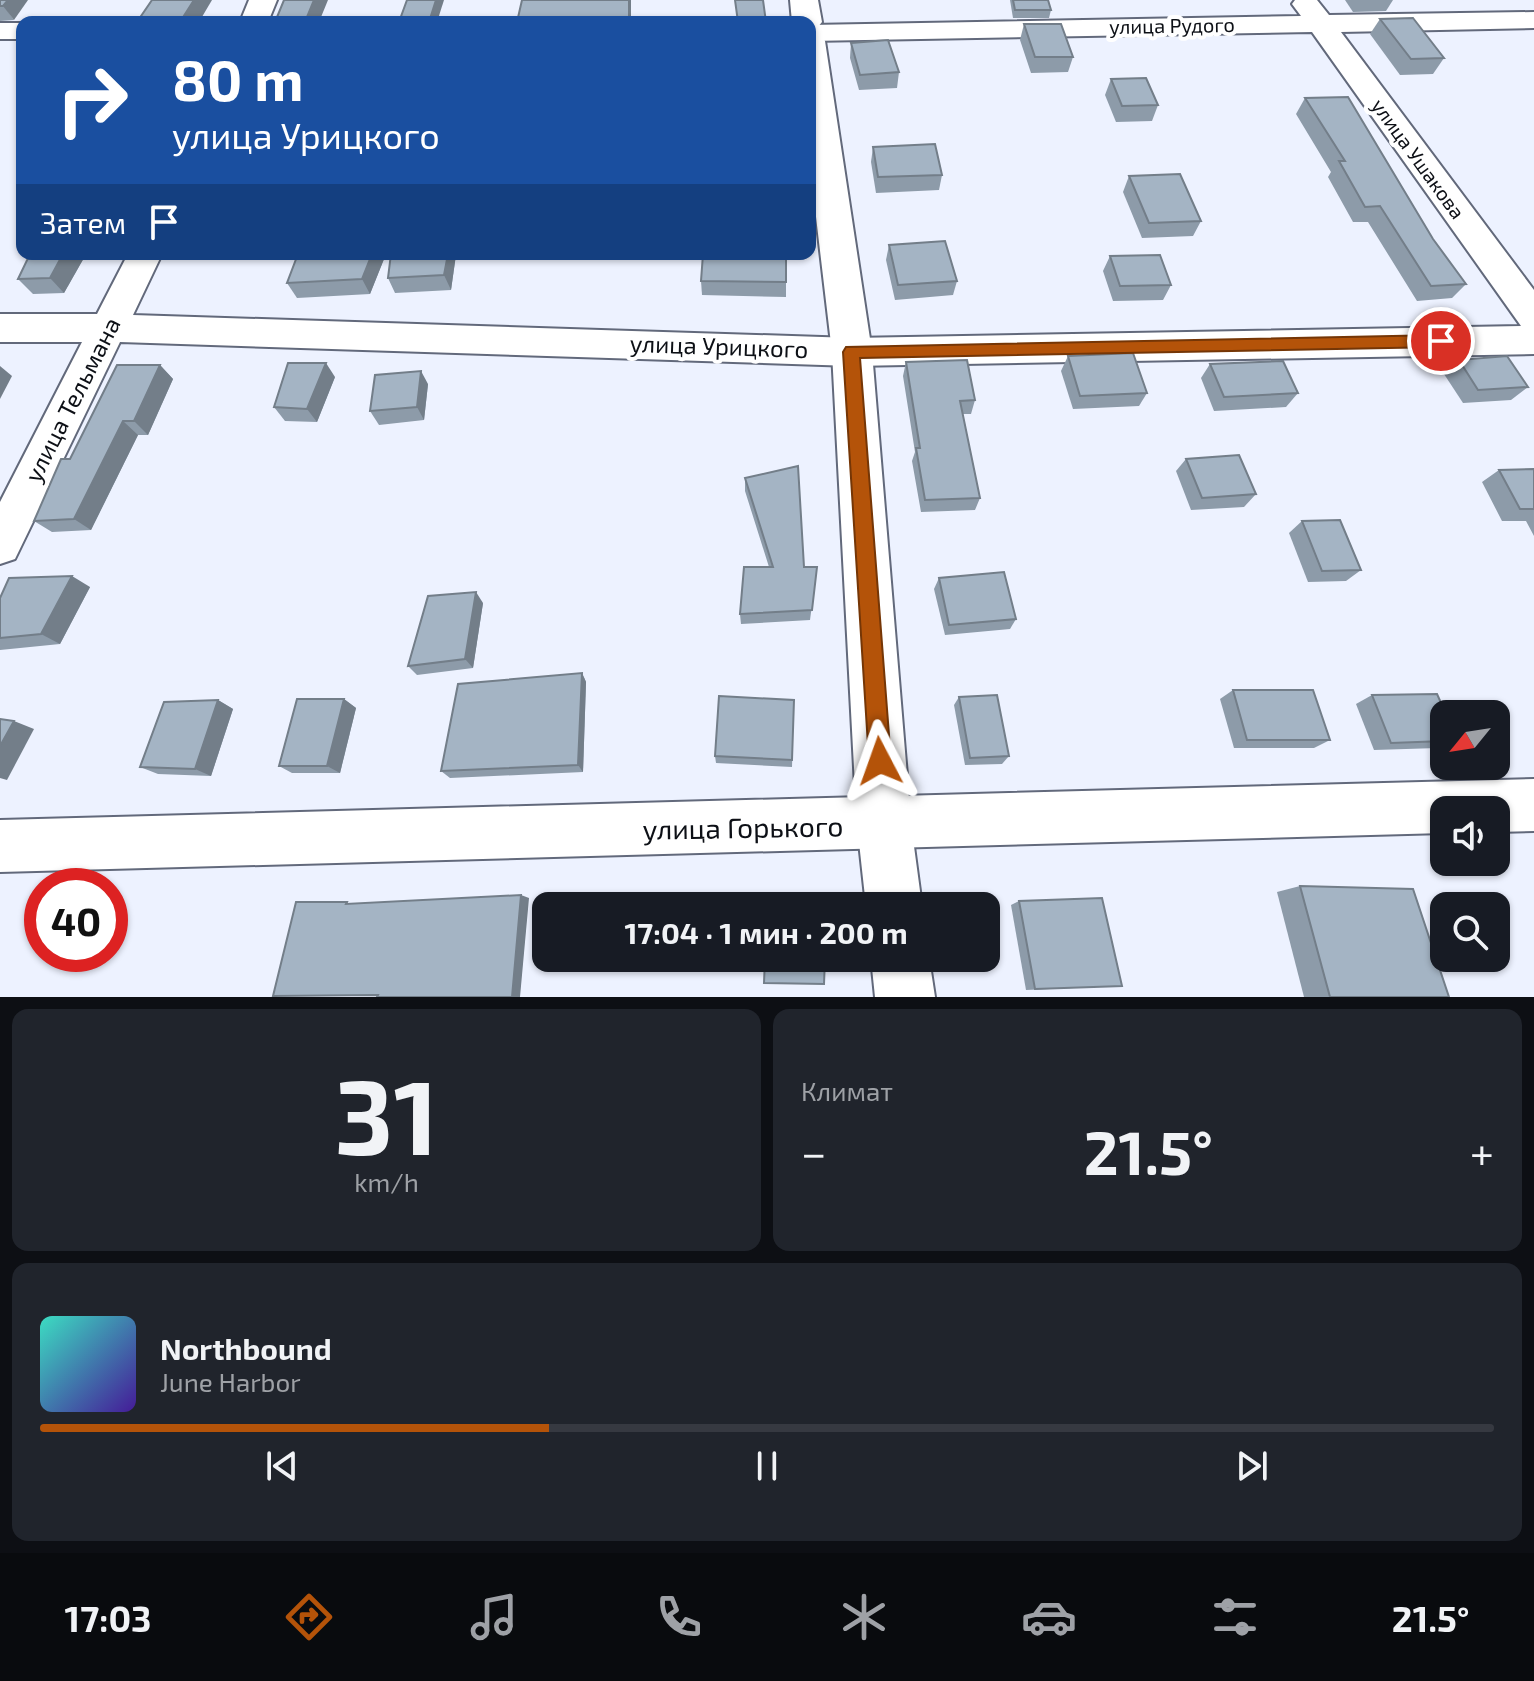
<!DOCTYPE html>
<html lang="ru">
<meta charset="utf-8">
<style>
body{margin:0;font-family:"Exo 2",sans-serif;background:#20242c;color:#f1f3f6;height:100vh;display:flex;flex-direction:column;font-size:30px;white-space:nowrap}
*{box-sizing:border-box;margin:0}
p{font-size:26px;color:#9ea1a6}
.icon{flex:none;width:44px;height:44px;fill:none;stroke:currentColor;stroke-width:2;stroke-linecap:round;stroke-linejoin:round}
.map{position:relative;height:997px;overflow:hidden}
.panel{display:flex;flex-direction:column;gap:12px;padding:12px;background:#0d0f14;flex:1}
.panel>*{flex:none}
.top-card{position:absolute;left:16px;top:16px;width:800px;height:244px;border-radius:16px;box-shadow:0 2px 6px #0004;background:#1a4fa0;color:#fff;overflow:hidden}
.needle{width:52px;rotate:240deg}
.fabs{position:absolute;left:1430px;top:700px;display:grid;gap:16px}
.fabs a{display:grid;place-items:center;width:80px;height:80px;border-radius:16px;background:#171b24;box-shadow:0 2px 6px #0004;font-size:40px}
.speed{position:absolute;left:24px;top:868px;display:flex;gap:16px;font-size:40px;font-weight:700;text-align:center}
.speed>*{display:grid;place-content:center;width:104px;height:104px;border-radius:50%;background:#171b24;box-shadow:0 2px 6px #0004;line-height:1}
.speed .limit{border:12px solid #d22;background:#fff;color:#111}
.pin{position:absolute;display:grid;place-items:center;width:68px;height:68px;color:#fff;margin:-34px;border:4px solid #fff;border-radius:50%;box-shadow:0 2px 8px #0007}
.me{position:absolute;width:88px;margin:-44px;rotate:356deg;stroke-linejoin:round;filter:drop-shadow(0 0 6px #0008)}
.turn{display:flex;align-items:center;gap:28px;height:168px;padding:0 24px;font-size:36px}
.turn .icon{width:104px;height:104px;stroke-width:2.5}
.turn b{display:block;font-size:56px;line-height:68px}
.then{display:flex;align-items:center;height:76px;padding:0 24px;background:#0003;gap:16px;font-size:30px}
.big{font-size:60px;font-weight:700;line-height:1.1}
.panel .card{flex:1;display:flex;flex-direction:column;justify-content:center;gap:12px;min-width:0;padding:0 28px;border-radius:16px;background:#20242c}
.panel .dial{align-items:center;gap:0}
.dial b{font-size:104px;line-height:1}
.song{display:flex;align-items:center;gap:24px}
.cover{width:96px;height:96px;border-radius:12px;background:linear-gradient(135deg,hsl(170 70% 55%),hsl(260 70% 35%))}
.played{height:8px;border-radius:4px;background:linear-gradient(90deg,#b45309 35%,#363941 35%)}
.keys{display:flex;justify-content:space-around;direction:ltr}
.heat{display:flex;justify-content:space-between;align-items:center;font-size:44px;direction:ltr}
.panel .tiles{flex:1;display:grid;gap:12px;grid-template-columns:1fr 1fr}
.card:last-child{grid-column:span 2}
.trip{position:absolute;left:532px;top:892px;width:468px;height:80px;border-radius:16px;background:#171b24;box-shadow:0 2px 6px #0004;font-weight:700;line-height:80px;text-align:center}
.tab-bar{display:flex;height:128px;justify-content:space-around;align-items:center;background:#090b0e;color:#9ea1a6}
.tab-bar .icon{width:56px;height:56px}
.tab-bar .selected{color:#b45309}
.tab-bar b{font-size:36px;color:#f1f3f6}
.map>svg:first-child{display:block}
</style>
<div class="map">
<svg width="1534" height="997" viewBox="0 0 1534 997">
<rect width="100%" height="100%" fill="#edf2ff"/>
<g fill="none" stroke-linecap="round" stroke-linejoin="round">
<g stroke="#62697b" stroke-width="4">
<g id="street">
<polygon points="249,0 277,0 268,22 240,22"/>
<polygon points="1295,0 1317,0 1329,15 1534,12 1534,28 1341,32 1534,290 1534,354 852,366 120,342 15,559 0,564 0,502 82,342 0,342 0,314 97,314 128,254 162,254 133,315 852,338 1521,326 1312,32 810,41 810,25 1301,16 1292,4"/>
<rect x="0" y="23" width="22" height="16"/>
<polygon points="1534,779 1534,831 1496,832 1496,810 1444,810 1444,833 0,872 0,820"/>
</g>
</g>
<g stroke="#62697b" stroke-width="4">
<g id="secondary">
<polygon points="790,0 818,0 822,22 817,28 810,30 810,22 792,22"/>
<polygon points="810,32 821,35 825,41 872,352 911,824 922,906 866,906 857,824 832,352 810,166"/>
<polygon points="871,958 929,958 935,997 875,997"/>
</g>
</g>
<use href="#street" fill="#fff" fill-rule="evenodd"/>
<use href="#secondary" fill="#fff" fill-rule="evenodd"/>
</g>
<g fill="#8d9ba9">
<polygon points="0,0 14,20 0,21"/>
<polygon points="1010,0 1048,0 1051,10 1049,18 1013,18"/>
<polygon points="1345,0 1393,0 1386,11 1353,12"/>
<polygon points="1380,19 1444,58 1433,74 1400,75 1370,34"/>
<polygon points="1024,24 1073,57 1068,72 1031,73 1020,40"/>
<polygon points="851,43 899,72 897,88 859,90 850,58"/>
<polygon points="1111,79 1158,105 1152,121 1116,122 1105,95"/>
<polygon points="1305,98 1433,239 1466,284 1452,298 1417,301 1368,222 1353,222 1328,177 1331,172 1296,114"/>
<polygon points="873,147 942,175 939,190 876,193 871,162"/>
<polygon points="1129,176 1201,221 1193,236 1142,238 1123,192"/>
<polygon points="889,245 957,281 953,295 895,300 886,260"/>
<polygon points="391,254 456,254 451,290 395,293 388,278"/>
<polygon points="469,254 499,254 470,255"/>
<polygon points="786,255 786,297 702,295 701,281"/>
<polygon points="85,256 64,293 33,294 18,279"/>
<polygon points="1110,256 1171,285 1163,300 1113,301 1103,271"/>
<polygon points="384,259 370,294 297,298 287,283"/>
<polygon points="1068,356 1147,393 1139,406 1073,409 1061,371"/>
<polygon points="1459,360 1528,387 1511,400 1463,403 1444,374"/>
<polygon points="906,362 975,400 971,414 963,414 980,498 975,510 921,512 912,461 915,452 903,376"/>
<polygon points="1210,364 1298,393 1286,407 1214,411 1201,378"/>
<polygon points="160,365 173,379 148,435 138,435 91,530 52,532 34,521 70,459"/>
<polygon points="335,377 317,422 285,421 274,407"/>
<polygon points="428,384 424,420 379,425 370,411"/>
<polygon points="1186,459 1256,494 1244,507 1191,510 1176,471"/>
<polygon points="1534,469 1534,536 1526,521 1502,521 1482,482 1499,470"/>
<polygon points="745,478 804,567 817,567 810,620 741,624 740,614 769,567 745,491"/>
<polygon points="1302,521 1361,570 1346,581 1308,582 1289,533"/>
<polygon points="939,578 1016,619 1010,629 945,635 934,589"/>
<polygon points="90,587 60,644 0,650 0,598"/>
<polygon points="483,603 473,668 417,675 408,666"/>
<polygon points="582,673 586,682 583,772 450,778 441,771"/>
<polygon points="1233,690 1330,740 1314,748 1234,748 1220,699"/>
<polygon points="1372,695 1444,714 1444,746 1438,748 1374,750 1356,704"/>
<polygon points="959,697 1009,756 1002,764 965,765 954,705"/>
<polygon points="344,699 356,708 340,773 292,773 279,766"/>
<polygon points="218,700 233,709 211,776 158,774 140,767"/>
<polygon points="794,700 792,767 716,763 715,756"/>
<polygon points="1300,886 1449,997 1304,997 1277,892"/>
<polygon points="1019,901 1122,986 1026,990 1011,905"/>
<polygon points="765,958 824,984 764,984"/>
</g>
<g fill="#737e89">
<polygon points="8,0 28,0 14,20 3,6"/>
<polygon points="194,0 212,0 199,22 180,22"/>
<polygon points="314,0 328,0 319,22 305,22"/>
<polygon points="436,0 444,0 437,22 429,22"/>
<rect x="629" y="0" width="2" height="22"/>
<polygon points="63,254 83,254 85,256 64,293 50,278"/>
<polygon points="372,254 381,254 384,259 370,294 362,279"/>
<polygon points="448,254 456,254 456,255 451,290 444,275"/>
<polygon points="326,363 335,377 317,422 307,409"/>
<polygon points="160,365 173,379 148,435 134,421"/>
<polygon points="0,366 12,376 0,399"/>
<polygon points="421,371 428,384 424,420 417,407"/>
<polygon points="123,421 138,435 91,530 74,519"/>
<polygon points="72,576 90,587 60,644 41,634"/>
<polygon points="476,592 483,603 473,668 465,659"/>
<polygon points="582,673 586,682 583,772 578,765"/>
<polygon points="344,699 356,708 340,773 327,766"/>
<polygon points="218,700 233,709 211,776 195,769"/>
<polygon points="14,721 34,729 7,780 0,778 0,746"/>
<polygon points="521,895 529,898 520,997 512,997"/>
</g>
<g fill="#a4b4c4" stroke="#737e89" stroke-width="2">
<polygon points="0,0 8,0 3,6 0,6"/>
<polygon points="152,0 194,0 180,22 137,22"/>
<polygon points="284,0 314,0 305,22 275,22"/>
<polygon points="407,0 436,0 429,22 399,22"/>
<polygon points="522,0 629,0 629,22 517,22"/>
<polygon points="735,0 763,0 766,22 738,22"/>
<polygon points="1013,0 1048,0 1051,10 1015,10"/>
<polygon points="1413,18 1444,58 1411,59 1380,19"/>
<polygon points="1024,24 1061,24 1073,57 1035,57"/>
<polygon points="888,40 899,72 860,75 851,43"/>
<polygon points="1146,78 1158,105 1122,106 1111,79"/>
<polygon points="1348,97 1433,239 1466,284 1431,286 1380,206 1365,207 1339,161 1345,161 1305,98"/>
<polygon points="935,144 942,175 878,177 873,147"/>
<polygon points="1180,174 1201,221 1149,223 1129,176"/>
<polygon points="945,241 957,281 898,285 889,245"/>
<polygon points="30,254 63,254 50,278 18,279"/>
<polygon points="298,254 372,254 362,279 287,283"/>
<polygon points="391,254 448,254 444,275 388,278"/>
<polygon points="703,254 786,255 786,282 701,281"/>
<polygon points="1160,255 1171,285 1120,286 1110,256"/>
<polygon points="1133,353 1147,393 1080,396 1068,356"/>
<polygon points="1507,356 1528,387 1478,390 1459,360"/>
<polygon points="967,360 975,400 960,401 980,498 925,500 916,448 920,448 906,362"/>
<polygon points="1283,361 1298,393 1224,397 1210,364"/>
<polygon points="288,363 326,363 307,409 274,407"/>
<polygon points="117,365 160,365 134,421 123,421 74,519 34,521 61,459 70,459"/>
<polygon points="421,371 417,407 370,411 375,375"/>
<polygon points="1239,455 1256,494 1202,498 1186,459"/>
<polygon points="798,466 804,567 817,567 812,610 740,614 744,567 773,567 745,478"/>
<polygon points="1534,469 1534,509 1520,509 1499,470"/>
<polygon points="1340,520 1361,570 1322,571 1302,521"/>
<polygon points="1004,572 1016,619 949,625 939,578"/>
<polygon points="72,576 41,634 0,638 0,598 9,578"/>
<polygon points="476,592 465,659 408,666 428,596"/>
<polygon points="582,673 578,765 441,771 458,684"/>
<polygon points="1233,690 1313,690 1330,740 1247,740"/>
<polygon points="1437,694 1446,714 1444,714 1444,741 1391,743 1372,695"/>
<polygon points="997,695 1009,756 970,758 959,697"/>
<polygon points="719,696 794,700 792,760 715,756"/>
<polygon points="297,699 344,699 327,766 279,766"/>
<polygon points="218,700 195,769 140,767 164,702"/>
<polygon points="0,719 14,721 0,746"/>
<polygon points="1300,886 1413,889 1449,997 1330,997"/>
<polygon points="521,895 512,997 377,997 378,995 273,996 296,902 347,902 346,904"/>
<rect x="769" y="897" width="58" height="9"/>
<polygon points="1102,898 1122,986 1035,989 1019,901"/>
<polygon points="765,958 825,958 824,984 764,983"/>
</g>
<polygon fill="#b45309" stroke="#753606" stroke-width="2" points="1441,335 1449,341 1441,347 860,358 891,761 888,769 880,772 872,769 869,761 843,352 846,347"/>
<g text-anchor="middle" stroke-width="8" stroke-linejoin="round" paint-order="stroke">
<g font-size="20" fill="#0d1016" stroke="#fff">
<text transform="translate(1172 26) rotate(-1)" y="7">улица Рудого</text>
<text transform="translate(1418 159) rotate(54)" y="7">улица Ушакова</text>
</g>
<g font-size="24" fill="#0d1016" stroke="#fff">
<text transform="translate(719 347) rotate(2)" y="8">улица Урицкого</text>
<text transform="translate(73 400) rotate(-63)" y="8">улица Тельмана</text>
</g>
<g font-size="28" fill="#0d1016" stroke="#fff">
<text transform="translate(743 828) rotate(-1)" y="10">улица Горького</text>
</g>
</g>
</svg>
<div class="fabs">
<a><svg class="needle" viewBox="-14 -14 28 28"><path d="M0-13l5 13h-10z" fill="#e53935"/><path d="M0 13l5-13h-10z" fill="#9ea1a6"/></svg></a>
<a><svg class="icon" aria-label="sound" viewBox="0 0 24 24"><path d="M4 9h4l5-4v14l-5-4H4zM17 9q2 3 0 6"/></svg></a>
<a><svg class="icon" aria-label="search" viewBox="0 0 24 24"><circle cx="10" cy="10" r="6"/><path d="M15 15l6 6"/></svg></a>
</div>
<div class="speed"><div class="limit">40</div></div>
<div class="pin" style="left:1441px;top:341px;background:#d93025"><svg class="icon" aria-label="arrive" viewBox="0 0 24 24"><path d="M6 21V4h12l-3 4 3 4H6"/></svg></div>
<svg class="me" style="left:880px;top:761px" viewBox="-20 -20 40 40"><path d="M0-17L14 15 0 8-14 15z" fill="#b45309" stroke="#fff" stroke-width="4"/></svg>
<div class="trip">17:04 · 1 мин · 200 m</div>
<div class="top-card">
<div class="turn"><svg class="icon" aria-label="right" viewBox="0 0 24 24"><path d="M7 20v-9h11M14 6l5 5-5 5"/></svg><div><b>80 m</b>улица Урицкого</div></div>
<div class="then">Затем<svg class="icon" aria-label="arrive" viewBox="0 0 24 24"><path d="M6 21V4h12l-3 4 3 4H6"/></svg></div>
</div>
</div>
<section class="panel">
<div class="tiles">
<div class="card dial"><b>31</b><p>km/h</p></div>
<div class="card"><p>Климат</p>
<div class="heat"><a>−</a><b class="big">21.5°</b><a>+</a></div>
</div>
<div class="card">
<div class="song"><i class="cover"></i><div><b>Northbound</b><p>June Harbor</p></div></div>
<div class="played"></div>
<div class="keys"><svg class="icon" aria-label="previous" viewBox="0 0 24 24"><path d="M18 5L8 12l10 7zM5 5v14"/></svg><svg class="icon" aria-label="pause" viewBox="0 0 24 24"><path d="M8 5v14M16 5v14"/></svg><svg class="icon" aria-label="next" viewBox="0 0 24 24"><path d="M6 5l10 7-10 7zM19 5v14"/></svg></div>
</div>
</div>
</section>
<nav class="tab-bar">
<b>17:03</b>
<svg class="icon selected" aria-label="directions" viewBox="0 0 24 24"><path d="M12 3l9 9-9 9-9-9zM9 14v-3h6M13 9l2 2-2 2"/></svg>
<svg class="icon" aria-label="music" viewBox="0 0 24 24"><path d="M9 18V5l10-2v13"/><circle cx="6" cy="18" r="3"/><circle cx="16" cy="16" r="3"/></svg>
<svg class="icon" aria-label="phone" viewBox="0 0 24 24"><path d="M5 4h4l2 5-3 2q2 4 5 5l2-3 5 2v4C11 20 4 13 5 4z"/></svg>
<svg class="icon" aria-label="climate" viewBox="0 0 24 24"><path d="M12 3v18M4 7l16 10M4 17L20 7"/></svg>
<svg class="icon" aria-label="car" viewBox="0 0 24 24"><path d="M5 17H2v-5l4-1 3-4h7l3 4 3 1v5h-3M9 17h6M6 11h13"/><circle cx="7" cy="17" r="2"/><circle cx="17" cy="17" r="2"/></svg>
<svg class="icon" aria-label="filters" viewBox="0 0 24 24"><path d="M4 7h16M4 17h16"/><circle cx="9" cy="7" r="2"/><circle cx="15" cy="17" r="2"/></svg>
<b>21.5°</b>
</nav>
